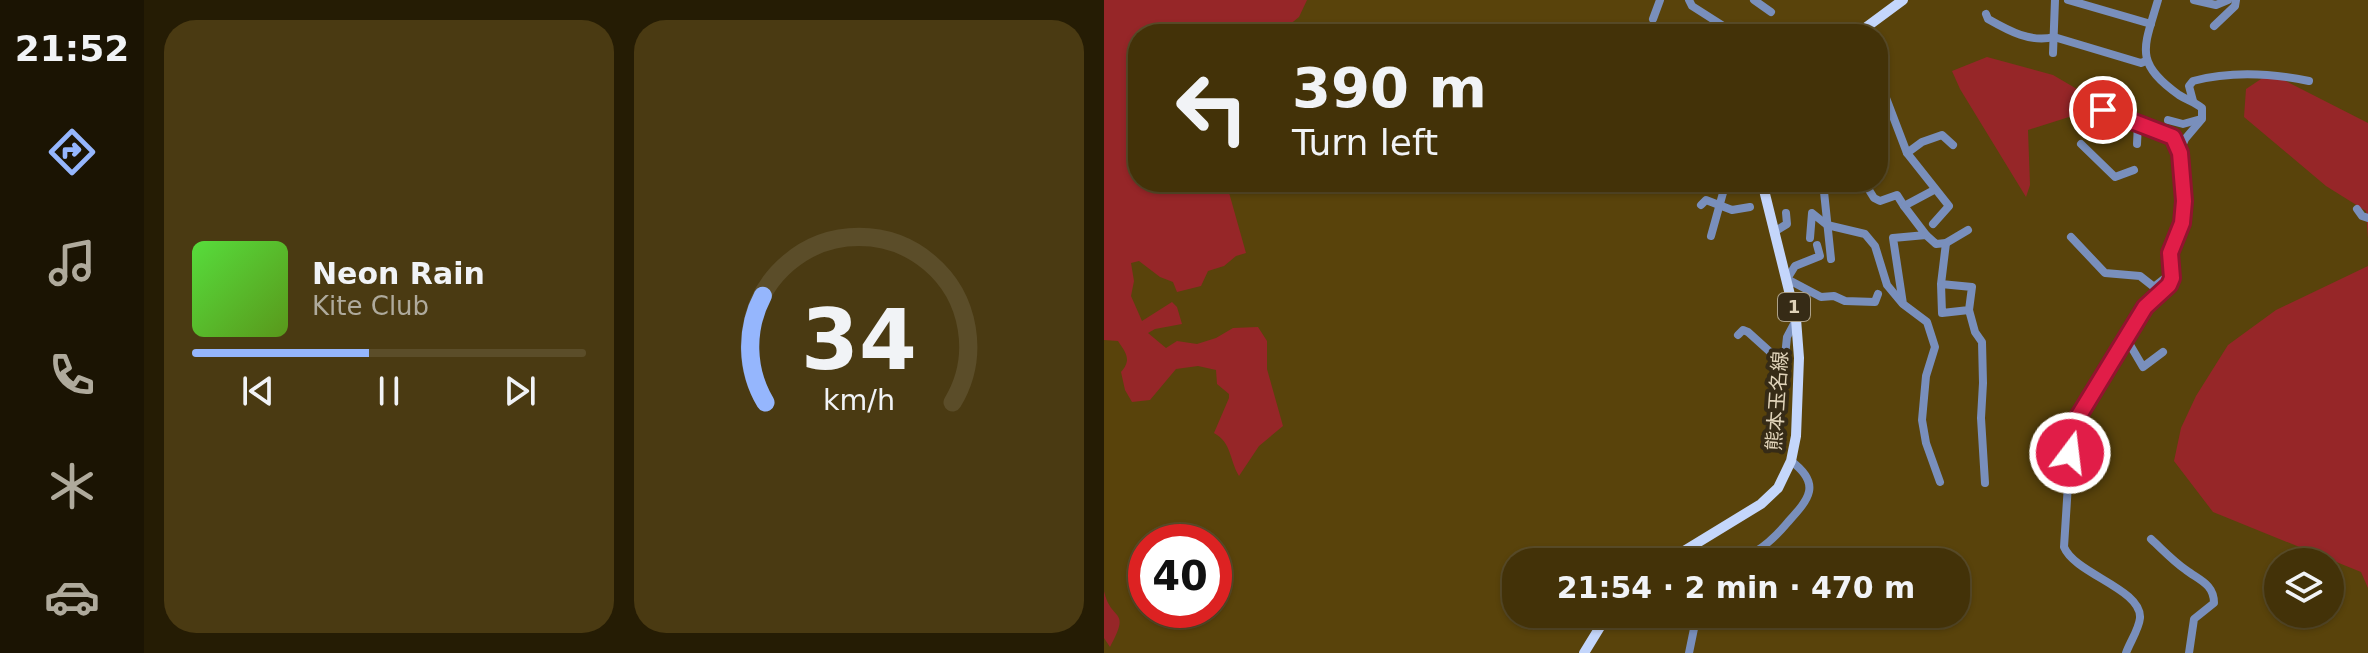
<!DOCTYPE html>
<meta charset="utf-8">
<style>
body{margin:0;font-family:"DejaVu Sans","Noto Sans JP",sans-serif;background:#4a3a12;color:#f1f3f6;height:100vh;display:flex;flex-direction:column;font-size:30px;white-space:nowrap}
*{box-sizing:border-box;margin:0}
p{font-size:26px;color:#afaa9c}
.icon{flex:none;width:44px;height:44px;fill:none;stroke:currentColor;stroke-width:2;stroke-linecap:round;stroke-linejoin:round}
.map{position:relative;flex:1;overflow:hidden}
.sheet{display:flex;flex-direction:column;gap:20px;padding:20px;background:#251c04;width:960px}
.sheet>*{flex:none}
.banner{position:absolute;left:24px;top:24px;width:760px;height:168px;border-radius:32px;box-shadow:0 2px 6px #0004,0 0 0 2px #5b4d29;background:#433208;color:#f1f3f6;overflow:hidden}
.controls{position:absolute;left:1160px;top:548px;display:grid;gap:16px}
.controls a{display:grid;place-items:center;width:80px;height:80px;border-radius:50%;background:#433208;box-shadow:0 2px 6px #0004,0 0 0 2px #5b4d29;font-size:40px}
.speed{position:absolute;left:24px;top:524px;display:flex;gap:16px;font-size:40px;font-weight:700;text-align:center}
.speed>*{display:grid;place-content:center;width:104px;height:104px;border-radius:50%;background:#433208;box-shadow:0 2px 6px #0004,0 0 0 2px #5b4d29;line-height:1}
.speed .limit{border:12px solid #d22;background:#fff;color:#111}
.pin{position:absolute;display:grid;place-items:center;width:68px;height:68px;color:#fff;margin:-34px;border:4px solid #fff;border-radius:50%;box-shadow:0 2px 8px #0007}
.me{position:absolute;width:88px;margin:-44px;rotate:15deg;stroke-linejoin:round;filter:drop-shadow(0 0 6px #0008)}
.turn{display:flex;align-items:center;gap:28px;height:168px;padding:0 32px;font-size:36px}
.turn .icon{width:104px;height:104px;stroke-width:2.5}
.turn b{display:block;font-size:56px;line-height:68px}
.sheet .card{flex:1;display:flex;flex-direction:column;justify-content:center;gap:12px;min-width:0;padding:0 28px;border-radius:32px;background:#4a3a12}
.sheet .dial{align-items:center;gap:0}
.dial svg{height:208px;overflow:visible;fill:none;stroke:#5b4d29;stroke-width:7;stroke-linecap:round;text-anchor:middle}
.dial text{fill:#f1f3f6;stroke:none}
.song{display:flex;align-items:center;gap:24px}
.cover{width:96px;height:96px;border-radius:12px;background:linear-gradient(135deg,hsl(110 70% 55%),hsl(90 70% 35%))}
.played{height:8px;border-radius:4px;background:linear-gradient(90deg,#95b6fd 45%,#5b4d29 45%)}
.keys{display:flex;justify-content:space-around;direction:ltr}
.sheet .tiles{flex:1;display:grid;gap:20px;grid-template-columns:repeat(2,1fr)}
.trip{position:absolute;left:398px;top:548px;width:468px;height:80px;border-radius:32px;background:#433208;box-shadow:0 2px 6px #0004,0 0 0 2px #5b4d29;font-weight:700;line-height:80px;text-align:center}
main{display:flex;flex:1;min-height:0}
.tabs{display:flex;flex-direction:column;width:144px;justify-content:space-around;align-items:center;background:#1b1403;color:#afaa9c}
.tabs .icon{width:56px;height:56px}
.tabs .current{color:#95b6fd}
.tabs b{font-size:36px;color:#f1f3f6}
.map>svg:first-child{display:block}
</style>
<main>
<nav class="tabs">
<b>21:52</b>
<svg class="icon current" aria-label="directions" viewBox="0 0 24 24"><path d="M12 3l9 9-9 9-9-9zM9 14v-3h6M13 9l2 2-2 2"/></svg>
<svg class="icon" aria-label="music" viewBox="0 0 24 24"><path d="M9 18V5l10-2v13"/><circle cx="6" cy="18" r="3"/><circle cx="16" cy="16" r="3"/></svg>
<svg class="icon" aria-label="phone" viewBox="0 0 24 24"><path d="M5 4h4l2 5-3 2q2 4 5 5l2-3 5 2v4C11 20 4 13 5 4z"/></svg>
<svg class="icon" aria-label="climate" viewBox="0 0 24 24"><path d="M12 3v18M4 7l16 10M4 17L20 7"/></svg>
<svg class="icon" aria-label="car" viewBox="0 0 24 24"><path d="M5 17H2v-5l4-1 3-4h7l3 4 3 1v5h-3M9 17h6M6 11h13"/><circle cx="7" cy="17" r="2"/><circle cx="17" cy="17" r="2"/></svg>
</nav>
<section class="sheet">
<div class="tiles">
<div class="card">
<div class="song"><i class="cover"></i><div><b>Neon Rain</b><p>Kite Club</p></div></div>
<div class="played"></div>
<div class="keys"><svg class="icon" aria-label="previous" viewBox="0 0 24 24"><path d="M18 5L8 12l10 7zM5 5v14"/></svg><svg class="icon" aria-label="pause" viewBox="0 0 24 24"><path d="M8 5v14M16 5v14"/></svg><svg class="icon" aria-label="next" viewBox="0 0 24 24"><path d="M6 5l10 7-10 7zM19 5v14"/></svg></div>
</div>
<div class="card dial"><svg viewBox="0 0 100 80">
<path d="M14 69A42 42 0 1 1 86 69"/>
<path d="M14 69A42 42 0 0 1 13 28" stroke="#95b6fd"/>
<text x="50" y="56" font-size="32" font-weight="700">34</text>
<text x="50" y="72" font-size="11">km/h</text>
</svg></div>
</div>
</section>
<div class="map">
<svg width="1264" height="653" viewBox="0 0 1264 653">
<rect width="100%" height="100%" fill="#59430b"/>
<g fill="#962628">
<path d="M0 0H203L195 17 174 34H34V182H122L142 253 132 256 120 266 104 271 97 286 73 292 69 282 56 277 35 261 27 263 30 281 27 296 38 321 68 302 73 307 78 324 51 329 44 333 62 348 73 341 93 344 112 338 129 328 154 327 163 341V369L179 426 155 446 135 476C125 459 128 443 110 433L125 398V394L113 384 112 370 94 366 72 369 46 400 28 402 21 390 17 372C28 360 22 353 14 341L0 340Z"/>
<polygon points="883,57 949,75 978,92 965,117 924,130 926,185 922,197 856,89 848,71"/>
<polygon points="1166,73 1264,123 1264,238 1262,211 1222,186 1140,117 1142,89"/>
<polygon points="1264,266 1264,588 1257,572 1109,512 1070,461 1077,428 1092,396 1124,345 1172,310"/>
<path d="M0 591C7 623 28 607 6 647L0 638Z"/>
</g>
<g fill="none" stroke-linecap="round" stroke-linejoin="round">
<g stroke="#798fbc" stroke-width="8">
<polyline points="585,0 588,6 632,34"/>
<polyline points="650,0 667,12"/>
<polyline points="964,0 1047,24"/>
<polyline points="1090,0 1112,5 1124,0"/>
<path d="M882 14 884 19C905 31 927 43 950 37L1037 63 1042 61"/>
<polyline points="549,19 556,0"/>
<polyline points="1110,26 1131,6 1132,0"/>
<polyline points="949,53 951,0"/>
<polyline points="774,77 803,153 845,206 829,224"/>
<polyline points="1002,85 999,110 1069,137 1076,152"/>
<path d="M1089 101 1085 86 1089 81C1127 71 1166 73 1205 81"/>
<polyline points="1064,120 1079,124 1097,119"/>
<polyline points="977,144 1011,177 1030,170"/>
<polyline points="1033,144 1034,123"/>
<polyline points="803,153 818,142 838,135 849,145"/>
<polyline points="719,182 727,259"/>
<polyline points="760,182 770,198 776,201 793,195 800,206 830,190"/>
<polyline points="597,205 602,200 628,210 646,207"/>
<polyline points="800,206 822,235 789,238 799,304 823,322 831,347 822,376 818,420 822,443 836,482"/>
<polyline points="1253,209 1258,216 1264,218"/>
<polyline points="670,232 683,224 682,213"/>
<polyline points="822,235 832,244 842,243 864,230"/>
<polyline points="607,236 622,182"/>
<polyline points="967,237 1001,273 1036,276 1050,287 1069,272"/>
<polyline points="706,238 708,213 723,225 761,234 771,246 783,285 798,303"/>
<polyline points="713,245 716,256 691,266 683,279 717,297 730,296 741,301 771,302 774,294"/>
<polyline points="837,284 838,313 865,310 868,287 837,284 842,243"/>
<polyline points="865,310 871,332 878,342 879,383 877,418 881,483"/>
<polyline points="634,335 639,330 644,332 674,359 681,356 683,337 692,320"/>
<polyline points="1022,338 1039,367 1059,352"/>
<path d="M1047 539C1058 549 1069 561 1082 570 1095 580 1110 584 1110 603L1090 619 1085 653"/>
<path d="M621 562C631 559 642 557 651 552 664 544 674 534 684 522 705 499 718 484 687 461"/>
<polyline points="585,653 593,614"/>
<path d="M1022 653C1026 642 1035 629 1036 618 1038 589 971 574 960 547L966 453 971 422 1041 307 1065 285 1069 272 1066 253 1080 214 1076 151 1081 139 1098 119V108C1091 102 1083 100 1075 95 1029 62 1040 48 1054 0"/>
</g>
<g stroke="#c4d6fb" stroke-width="10">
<polyline points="753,34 799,0"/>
<polyline points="562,562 657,504 674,488 687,461 692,436 695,358 692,319 658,182"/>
<polyline points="480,653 504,614"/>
</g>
</g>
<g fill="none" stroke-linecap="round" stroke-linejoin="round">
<g stroke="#92132f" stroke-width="20">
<polyline id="route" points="966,453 971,422 1041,307 1065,285 1068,278 1066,253 1078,223 1080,201 1076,153 1069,137 999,110"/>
</g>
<use href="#route" stroke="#e11d48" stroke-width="14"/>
</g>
<g text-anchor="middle" stroke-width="8" stroke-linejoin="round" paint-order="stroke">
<rect fill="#362b16" stroke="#ada188" stroke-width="2" x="674" y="293" width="32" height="28" rx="6"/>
<g font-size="18" font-weight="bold" fill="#e0d3b9">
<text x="690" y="313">1</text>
</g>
<g font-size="20" fill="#e0d3b9" stroke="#362b16">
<text transform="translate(673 401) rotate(-86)" y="7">熊本玉名線</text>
</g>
</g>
</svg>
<div class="controls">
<a><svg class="icon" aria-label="layers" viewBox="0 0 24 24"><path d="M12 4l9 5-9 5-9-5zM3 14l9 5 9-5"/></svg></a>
</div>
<div class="speed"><div class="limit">40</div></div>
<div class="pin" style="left:999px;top:110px;background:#d93025"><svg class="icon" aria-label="arrive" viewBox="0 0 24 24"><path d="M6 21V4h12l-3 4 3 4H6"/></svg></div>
<svg class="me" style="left:966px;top:453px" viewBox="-20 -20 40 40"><circle r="17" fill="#e11d48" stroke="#fff" stroke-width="3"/><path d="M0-11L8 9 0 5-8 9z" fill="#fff"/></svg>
<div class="trip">21:54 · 2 min · 470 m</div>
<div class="banner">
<div class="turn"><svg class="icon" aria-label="left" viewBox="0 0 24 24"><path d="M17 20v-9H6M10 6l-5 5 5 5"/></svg><div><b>390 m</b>Turn left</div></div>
</div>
</div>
</main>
